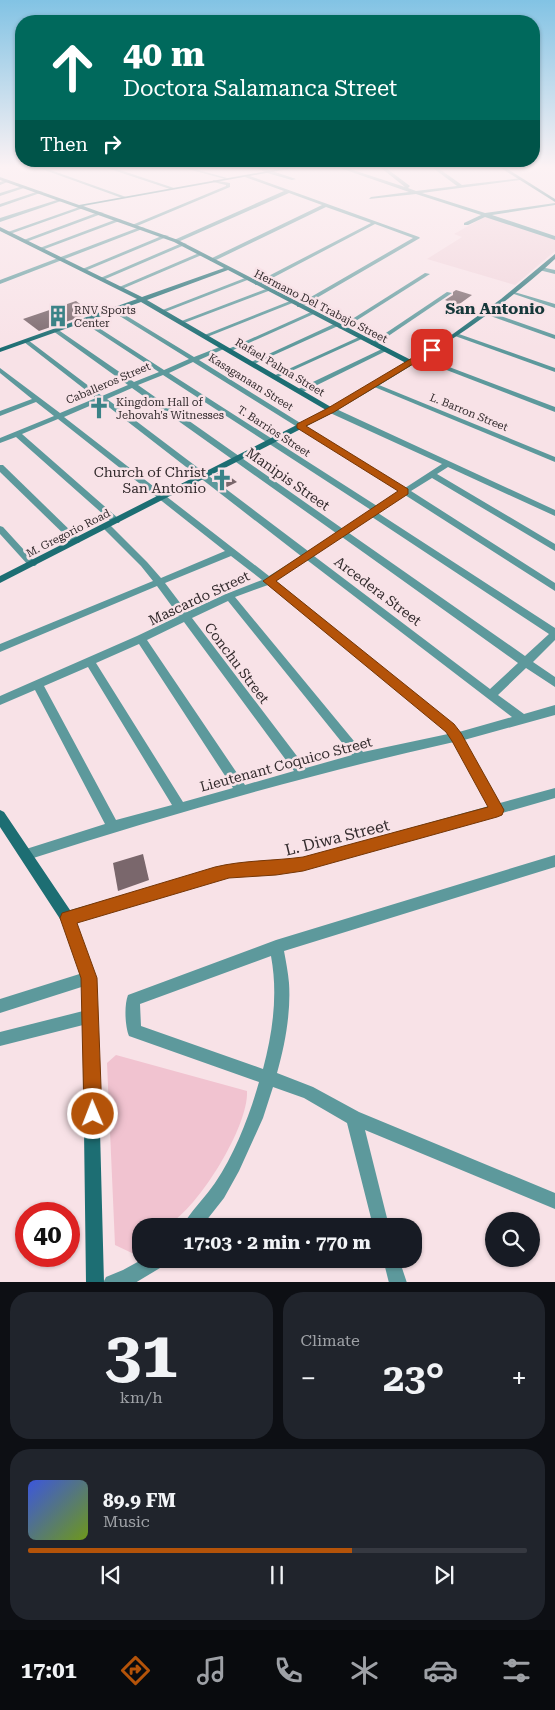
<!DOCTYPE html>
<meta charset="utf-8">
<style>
body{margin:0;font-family:"Roboto Serif",serif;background:#20242c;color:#f1f3f6;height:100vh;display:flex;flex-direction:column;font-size:19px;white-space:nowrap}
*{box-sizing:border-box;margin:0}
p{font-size:16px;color:#9ea1a6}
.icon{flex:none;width:28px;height:28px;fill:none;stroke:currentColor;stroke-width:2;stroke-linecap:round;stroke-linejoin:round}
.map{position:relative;height:1282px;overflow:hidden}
.side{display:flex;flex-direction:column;gap:10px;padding:10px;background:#0d0f14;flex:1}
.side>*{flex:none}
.banner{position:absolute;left:15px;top:15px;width:525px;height:152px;border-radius:20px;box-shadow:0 1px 4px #0004;background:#00695c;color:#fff;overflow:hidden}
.fabs{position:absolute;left:485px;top:1212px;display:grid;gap:10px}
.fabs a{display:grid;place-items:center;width:55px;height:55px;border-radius:50%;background:#171b24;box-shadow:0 1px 4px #0004;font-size:25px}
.speed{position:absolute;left:15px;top:1202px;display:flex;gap:10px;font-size:25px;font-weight:700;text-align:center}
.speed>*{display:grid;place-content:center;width:65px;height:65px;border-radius:50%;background:#171b24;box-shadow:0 1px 4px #0004;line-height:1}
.speed .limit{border:8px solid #d22;background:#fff;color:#111}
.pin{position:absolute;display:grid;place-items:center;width:42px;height:42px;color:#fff;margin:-21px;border-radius:10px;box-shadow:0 2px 8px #0006}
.me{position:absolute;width:55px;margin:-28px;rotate:359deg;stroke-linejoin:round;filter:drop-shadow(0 0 4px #0008)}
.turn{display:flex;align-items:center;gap:18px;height:105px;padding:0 25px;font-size:22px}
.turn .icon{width:65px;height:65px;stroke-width:2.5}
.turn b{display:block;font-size:35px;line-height:42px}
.then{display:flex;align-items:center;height:48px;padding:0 25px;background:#0003;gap:10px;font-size:19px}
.big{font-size:38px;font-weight:700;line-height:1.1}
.side .widget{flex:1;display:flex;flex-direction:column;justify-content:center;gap:8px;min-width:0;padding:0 18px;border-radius:20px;background:#20242c}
.side .dial{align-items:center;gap:0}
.dial b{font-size:65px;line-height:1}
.song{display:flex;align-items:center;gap:15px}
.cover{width:60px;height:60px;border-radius:8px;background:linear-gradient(135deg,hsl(230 70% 55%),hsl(80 70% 35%))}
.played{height:5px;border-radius:2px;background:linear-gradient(90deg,#b45309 65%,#363941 65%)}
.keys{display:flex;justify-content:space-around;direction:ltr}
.heat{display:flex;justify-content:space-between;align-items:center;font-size:28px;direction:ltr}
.side .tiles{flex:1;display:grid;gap:10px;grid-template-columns:1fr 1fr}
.widget:last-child{grid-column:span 2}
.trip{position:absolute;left:132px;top:1218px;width:290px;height:50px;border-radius:20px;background:#171b24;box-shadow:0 1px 4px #0004;font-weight:700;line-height:50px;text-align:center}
.tab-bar{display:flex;height:80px;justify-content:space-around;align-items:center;background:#090b0e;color:#9ea1a6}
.tab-bar .icon{width:35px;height:35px}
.tab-bar .active{color:#b45309}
.tab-bar b{font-size:22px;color:#f1f3f6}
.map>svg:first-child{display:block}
</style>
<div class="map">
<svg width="555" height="1283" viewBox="0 0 555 1283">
<rect width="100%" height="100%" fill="#f8e2e7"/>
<polygon fill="#f1d4db" points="486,216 555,238 555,251 515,285 427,259 462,237 454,234"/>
<path fill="#f1c3d0" d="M116 1055 247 1091C249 1126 199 1207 168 1225 162 1229 149 1226 141 1226V1247L134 1254 115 1245 107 1063Z"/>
<g fill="#7a676c">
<polygon points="456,290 472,295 458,305 445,300 453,295 453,292"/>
<polygon points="76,301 92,313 39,331 23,319"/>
<polygon points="222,471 237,482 227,487 212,476"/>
<polygon points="143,854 149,880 118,891 113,863"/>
</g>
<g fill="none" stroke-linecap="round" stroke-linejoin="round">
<g fill="#5d999c" fill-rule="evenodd">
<polygon points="39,168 45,168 126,197 122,198"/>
<polygon points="107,168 114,168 174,188 170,189"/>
<polygon points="184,168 191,168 227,178 225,179"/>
<polygon points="257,168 263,168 296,179 292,180 267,173"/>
<polygon points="340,168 347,168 405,187 381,168 386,168 410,186 408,188 416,191 457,186 433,168 438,168 462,185 522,178 520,180 422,193 485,213 555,203 555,205 492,215 555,236 555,240 485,217 468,225 464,225 464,223 481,215 416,194 369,199 371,197 409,192"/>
<polygon points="247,175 419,237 420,238 301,307 297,307 297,305 413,238 375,224 259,285 255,285 255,283 371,223 326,207 214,261 210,261 210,259 322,205 289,193 178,242 174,242 174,240 284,191 245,177"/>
<polygon points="6,180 10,181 0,185 0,182"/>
<polygon points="213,180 230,183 230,187 137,226 132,225 226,186 226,185 213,182"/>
<polygon points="23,186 27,187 0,196 0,193"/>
<polygon points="39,191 43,192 0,207 0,204"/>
<polygon points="60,199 64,200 0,222 0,218"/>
<polygon points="82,206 86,207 10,234 5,233"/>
<polygon points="99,212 104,213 26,242 21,241"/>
<polygon points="117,219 122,220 42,250 37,249"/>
<polygon points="140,227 145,228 0,284 0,280"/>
<polygon points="164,235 169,236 85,271 80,270"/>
<polygon points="182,243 187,244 103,280 98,279"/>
<polygon points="199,253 204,254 122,289 117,288"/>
<polygon points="541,267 555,270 555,274 539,270 538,269"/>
<polygon points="425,273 430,274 343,329 338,328"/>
<polygon points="245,278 250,279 165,312 160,311"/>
<polygon points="266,289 271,290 184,323 179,322"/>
<polygon points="511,291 555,304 555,308 511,293"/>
<polygon points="447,292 452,293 375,345 371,345 371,343"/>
<polygon points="290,301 295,302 207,337 202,336"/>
<path d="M112 307 194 357 222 346H226V348L199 360 405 488 442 464 328 412V408H334L555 510V516L448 467 437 474 555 544V551L432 478 411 491 555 583V591L405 495 378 513 555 628V640L533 662 555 677V687L526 668 498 695 524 714 555 705V715L464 740 500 803 555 788V798L303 870 276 874 229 877 67 925 62 923 60 918 62 913 67 911 229 865 276 862 303 858 489 806 454 742C310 774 168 815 27 860L23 858 21 854 23 850 105 824 35 690 0 705V696L137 636 179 616 157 586 0 652V644L153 581 141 566 103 528 102 526 103 524H109L147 562 161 578 225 551 58 419 22 434 119 519 120 521 119 523H113L16 437 0 443V438L54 416 36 402 0 416V411L32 399 0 373V368L60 413 96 398 24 342V340H28L102 396 128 385 53 331V329H57L134 382 159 372 81 321V319H85L164 370 189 359 110 310V308ZM193 362 400 491 377 506 169 373ZM163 375 371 510 343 529 138 385ZM132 388 336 533 308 551 107 399ZM101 401 301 556 269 576 64 417ZM372 517 549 634 525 656 349 533ZM342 537 518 663 490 689 314 556ZM231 556 262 580 226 594 187 612 165 583ZM307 560 512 717 459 732 454 725 276 581ZM268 585 446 731 448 734 363 752 235 597ZM228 601 352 755 306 768 192 618ZM184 622 294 771 245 785 147 640ZM139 644 233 788 183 802 96 663ZM88 667 172 805 116 820 44 686Z"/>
<polygon points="311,312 316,313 231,351 226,350"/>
<polygon points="485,312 489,312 555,335 555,339 485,314"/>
<polygon points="336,323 338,324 338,326 254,364 249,363"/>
<polygon points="455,334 459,334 555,368 555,372 455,336"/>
<polygon points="359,337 364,338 276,378 271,377"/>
<polygon points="384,348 387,350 386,351 301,393 294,391"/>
<polygon points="420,356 555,407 555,412 418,359 418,357"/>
<polygon points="374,383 555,457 555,462 372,386 372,384"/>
<polygon points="0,465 3,465 79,539 80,541 79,543 73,543 0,472"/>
<polygon points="0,526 3,527 35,562 37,564 35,566 29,566 0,534"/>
<path d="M555 855V867L284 951C286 962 288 972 289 983 291 1012 285 1045 277 1073L313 1087 359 1112 555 1193V1209L365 1130 389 1226H373L347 1123 304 1098 273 1087 263 1118 239 1171 224 1198 202 1226H184L186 1220C195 1207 206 1196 215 1183 235 1153 249 1117 259 1082L129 1036C125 1026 124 1005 128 995L276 940ZM271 956C278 994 273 1031 263 1069L141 1026 140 1004Z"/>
<polygon points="89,971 94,973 96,978 94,983 0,1013 0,999"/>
<polygon points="91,1009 96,1011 98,1016 96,1021 91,1023 0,1046 0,1032"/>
<polygon points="143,1259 168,1259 165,1265 135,1283 103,1283 106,1277 123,1270"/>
<polygon points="383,1259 399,1259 407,1283 389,1283"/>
</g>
<g fill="#1d6e73" fill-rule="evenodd">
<path d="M284 168H294L83 206 178 240 411 360 446 339 501 299 555 254V259C488 321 412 366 334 412L0 583V576L326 410 141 302 0 352V348L137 299 0 231V227L142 297 224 268 174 242 0 180V177L79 205ZM228 270 406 363 331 407 147 300Z"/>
<polygon points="501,168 506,168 555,199 555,202"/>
<polygon points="0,810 4,812 72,913 96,978 104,1283 86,1283 82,978 62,922 0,827"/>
</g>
</g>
<linearGradient id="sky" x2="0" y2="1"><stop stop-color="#82c3e4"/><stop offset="0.48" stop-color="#fcf2f4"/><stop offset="1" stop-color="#fcf2f4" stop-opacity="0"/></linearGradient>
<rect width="555" height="348" fill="url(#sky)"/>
<path fill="#b45309" stroke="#753606" d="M429 348 436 350 334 412 306 426 408 489V494L276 581 454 724 461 733 504 810 502 815 497 817 303 871 276 875 229 878 77 923 97 978 102 1114 99 1120 93 1122 87 1120 84 1114 81 978 60 918 62 913 215 867C244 860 274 861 303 857L488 807 452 741 446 732 263 581 398 491 297 428V424L328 408Z"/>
<defs>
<g id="building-bare" transform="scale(1.725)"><path d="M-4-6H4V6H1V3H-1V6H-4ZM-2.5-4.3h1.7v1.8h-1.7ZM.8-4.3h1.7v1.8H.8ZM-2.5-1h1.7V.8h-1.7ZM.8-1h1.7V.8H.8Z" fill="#3b8387" stroke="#f8e2e7" stroke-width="2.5" paint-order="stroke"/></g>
<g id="church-bare" transform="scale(1.725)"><path d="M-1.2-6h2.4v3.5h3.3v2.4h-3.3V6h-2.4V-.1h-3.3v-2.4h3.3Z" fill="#3b8387" stroke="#f8e2e7" stroke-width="2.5" paint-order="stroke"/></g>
</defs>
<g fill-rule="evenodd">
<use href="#building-bare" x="58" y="316"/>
<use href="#church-bare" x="99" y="408"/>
<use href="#church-bare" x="222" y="480"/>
</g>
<g text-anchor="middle" stroke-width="5" stroke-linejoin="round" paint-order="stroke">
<g font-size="11" fill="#342c2e" stroke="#f8e2e7">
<text transform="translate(321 306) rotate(27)" y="4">Hermano Del Trabajo Street</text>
<text transform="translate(280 367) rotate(31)" y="4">Rafael Palma Street</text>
<text transform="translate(251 382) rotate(32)" y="4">Kasaganaan Street</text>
<text transform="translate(108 383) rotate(-23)" y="4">Caballeros Street</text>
<text transform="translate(469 412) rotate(22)" y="4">L. Barron Street</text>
<text transform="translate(274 431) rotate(33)" y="4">T. Barrios Street</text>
<text transform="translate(68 533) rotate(-27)" y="4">M. Gregorio Road</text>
</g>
<g font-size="11" fill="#342c2e" stroke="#f8e2e7" text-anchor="start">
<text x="74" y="314">RNV Sports<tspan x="74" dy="13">Center</tspan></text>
<text x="116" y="406">Kingdom Hall of<tspan x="116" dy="13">Jehovah's Witnesses</tspan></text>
</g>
<g font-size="14" fill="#342c2e" stroke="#f8e2e7" text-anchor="end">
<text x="206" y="477">Church of Christ<tspan x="206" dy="16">San Antonio</tspan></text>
</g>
<g font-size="14" fill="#342c2e" stroke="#f8e2e7">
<text transform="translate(288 479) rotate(35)" y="5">Manipis Street</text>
<text transform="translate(378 591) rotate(37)" y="5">Arcedera Street</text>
<text transform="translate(199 598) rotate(-25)" y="5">Mascardo Street</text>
<text transform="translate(237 663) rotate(53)" y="5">Conchu Street</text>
<text transform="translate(286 764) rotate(-15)" y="5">Lieutenant Coquico Street</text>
</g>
<g font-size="16" font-weight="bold" fill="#15383a" stroke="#f8e2e7">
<text x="495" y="314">San Antonio</text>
</g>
<g font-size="16" fill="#342c2e" stroke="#f8e2e7">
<text transform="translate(337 837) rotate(-14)" y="6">L. Diwa Street</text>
</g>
</g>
</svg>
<div class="fabs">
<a><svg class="icon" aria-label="search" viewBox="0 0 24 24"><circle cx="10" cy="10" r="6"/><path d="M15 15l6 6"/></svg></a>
</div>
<div class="speed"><div class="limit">40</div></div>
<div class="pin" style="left:432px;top:350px;background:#d93025"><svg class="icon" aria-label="arrive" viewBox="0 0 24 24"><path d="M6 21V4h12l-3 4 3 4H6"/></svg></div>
<svg class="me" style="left:93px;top:1114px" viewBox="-20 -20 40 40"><circle r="17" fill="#b45309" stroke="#fff" stroke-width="3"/><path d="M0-11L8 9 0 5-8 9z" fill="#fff"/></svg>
<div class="trip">17:03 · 2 min · 770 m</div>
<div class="banner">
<div class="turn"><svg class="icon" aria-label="ahead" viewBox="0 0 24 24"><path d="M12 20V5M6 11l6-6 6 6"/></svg><div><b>40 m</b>Doctora Salamanca Street</div></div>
<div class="then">Then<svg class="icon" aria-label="right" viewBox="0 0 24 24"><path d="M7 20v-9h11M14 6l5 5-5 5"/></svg></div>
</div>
</div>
<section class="side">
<div class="tiles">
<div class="widget dial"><b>31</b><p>km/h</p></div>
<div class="widget"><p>Climate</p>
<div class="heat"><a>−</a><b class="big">23°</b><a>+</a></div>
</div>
<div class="widget">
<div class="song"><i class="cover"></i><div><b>89.9 FM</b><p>Music</p></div></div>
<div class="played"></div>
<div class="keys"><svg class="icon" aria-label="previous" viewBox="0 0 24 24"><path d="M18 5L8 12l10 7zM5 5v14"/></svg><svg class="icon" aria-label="pause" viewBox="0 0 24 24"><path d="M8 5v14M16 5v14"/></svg><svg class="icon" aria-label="next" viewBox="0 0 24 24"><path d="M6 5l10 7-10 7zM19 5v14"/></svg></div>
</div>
</div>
</section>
<nav class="tab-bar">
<b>17:01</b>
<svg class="icon active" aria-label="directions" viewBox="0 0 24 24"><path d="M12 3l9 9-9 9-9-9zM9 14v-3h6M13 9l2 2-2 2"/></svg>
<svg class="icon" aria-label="music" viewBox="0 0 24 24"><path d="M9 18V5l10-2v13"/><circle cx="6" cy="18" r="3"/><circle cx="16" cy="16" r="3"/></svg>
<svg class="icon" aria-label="phone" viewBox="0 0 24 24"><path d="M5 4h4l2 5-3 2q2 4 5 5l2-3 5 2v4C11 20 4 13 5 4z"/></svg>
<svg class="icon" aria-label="climate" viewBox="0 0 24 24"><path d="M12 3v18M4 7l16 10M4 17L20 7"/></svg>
<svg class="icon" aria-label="car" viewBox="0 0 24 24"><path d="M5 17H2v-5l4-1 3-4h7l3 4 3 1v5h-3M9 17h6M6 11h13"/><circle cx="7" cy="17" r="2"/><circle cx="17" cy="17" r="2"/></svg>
<svg class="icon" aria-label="filters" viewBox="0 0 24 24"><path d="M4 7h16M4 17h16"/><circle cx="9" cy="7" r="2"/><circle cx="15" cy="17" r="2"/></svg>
</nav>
